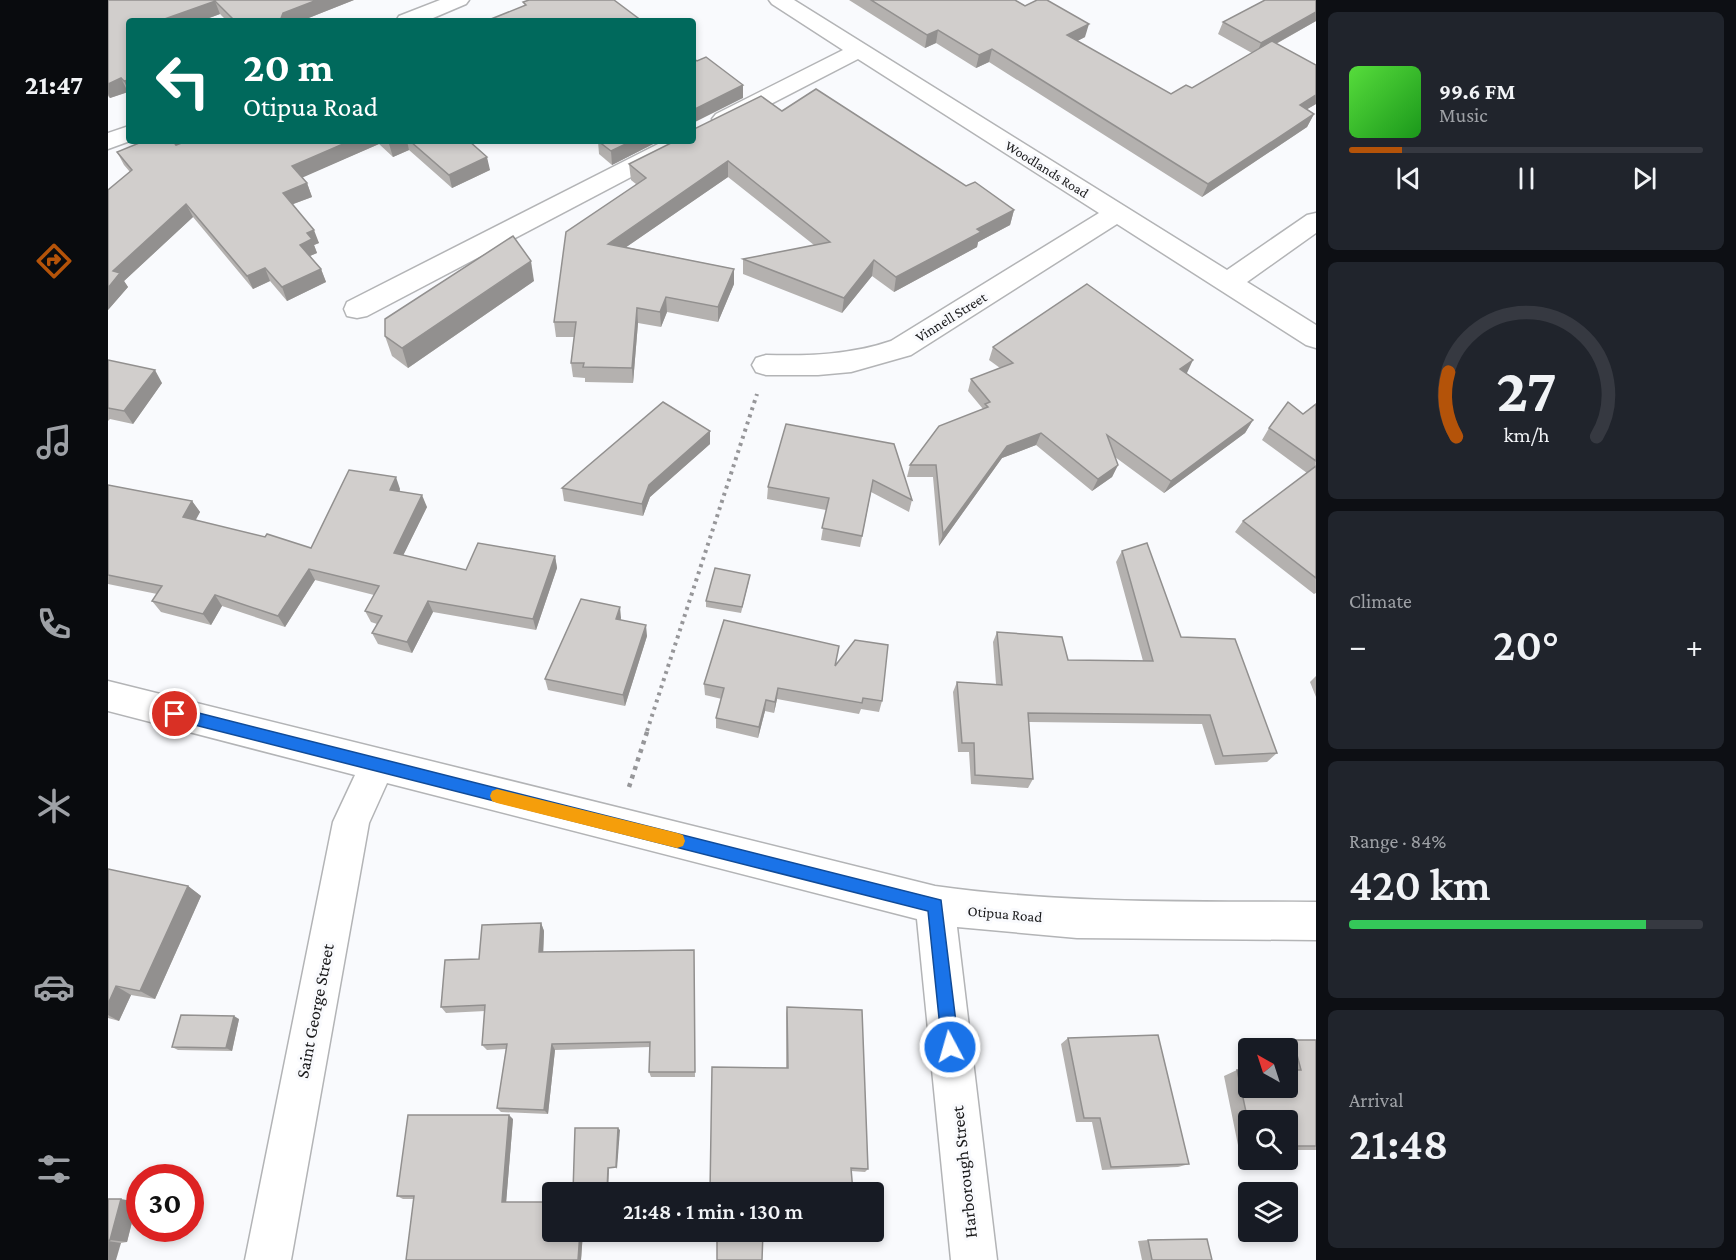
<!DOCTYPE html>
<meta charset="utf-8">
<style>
body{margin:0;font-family:"Crimson Pro",serif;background:#20242c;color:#f1f3f6;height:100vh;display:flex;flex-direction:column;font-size:22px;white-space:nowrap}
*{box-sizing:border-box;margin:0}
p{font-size:20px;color:#9ea1a6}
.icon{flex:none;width:33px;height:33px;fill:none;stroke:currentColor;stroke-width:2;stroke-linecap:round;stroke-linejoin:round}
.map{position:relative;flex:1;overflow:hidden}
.side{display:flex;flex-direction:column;gap:12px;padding:12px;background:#0d0f14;width:420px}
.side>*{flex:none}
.guide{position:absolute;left:18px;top:18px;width:570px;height:126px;border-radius:6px;box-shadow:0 3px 9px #0003;background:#00695c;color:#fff;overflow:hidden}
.needle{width:39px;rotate:321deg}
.buttons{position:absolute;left:1130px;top:1038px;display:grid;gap:12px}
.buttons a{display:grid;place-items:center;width:60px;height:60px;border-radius:6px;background:#171b24;box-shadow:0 3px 9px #0003;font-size:30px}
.speed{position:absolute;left:18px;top:1164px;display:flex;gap:12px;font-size:30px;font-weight:700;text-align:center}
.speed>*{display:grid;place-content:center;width:78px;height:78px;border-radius:50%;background:#171b24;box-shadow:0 3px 9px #0003;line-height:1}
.speed .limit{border:9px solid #d22;background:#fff;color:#111}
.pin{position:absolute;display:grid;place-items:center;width:51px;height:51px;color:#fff;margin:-26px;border:3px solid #fff;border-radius:50%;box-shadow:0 2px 6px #0007}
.me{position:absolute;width:66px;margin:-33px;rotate:354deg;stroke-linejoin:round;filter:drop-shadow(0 0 4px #0008)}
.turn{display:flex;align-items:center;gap:21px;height:126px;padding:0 18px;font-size:27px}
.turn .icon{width:78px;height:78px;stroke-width:2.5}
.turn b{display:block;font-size:42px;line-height:51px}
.big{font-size:45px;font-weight:600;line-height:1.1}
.side .tile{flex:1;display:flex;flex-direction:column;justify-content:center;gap:9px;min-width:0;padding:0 21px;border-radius:9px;background:#20242c}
.side .dial{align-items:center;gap:0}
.dial svg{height:156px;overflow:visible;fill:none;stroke:#363941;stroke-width:7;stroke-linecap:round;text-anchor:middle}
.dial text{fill:#f1f3f6;stroke:none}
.song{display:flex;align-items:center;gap:18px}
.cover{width:72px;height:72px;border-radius:9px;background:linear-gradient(135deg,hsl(110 70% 55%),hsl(120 70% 35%))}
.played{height:6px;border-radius:3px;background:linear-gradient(90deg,#b45309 15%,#363941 15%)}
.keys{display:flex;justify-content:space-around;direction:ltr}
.heat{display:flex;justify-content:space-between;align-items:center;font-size:33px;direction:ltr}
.charge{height:9px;border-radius:4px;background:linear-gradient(90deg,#34c759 84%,#363941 0)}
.trip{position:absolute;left:434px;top:1182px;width:342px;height:60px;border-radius:6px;background:#171b24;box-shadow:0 3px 9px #0003;font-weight:600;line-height:60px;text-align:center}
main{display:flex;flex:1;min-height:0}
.dock{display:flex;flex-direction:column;width:108px;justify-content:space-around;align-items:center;background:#090b0e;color:#9ea1a6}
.dock .icon{width:42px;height:42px}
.dock .on{color:#b45309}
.dock b{font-size:27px;color:#f1f3f6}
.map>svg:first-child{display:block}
</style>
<main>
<nav class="dock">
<b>21:47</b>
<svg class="icon on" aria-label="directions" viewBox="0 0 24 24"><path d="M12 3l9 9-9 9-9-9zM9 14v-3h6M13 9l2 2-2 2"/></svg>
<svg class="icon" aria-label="music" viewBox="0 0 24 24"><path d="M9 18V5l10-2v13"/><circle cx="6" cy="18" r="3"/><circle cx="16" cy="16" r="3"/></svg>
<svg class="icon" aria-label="phone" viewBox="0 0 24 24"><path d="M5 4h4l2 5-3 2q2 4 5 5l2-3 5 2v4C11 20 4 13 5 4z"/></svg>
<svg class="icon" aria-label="climate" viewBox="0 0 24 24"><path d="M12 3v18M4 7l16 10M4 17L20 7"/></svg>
<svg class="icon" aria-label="car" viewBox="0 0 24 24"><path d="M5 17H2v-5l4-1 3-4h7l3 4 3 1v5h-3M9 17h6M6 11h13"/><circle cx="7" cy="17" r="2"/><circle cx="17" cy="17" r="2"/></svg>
<svg class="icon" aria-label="filters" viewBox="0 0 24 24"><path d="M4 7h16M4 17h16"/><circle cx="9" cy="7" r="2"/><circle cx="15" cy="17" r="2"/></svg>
</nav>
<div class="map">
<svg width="1208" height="1260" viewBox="0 0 1208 1260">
<rect width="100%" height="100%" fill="#f9fafd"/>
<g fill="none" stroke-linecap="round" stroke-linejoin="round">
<g stroke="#b3b4b6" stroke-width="3">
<g id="minor">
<polygon points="332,0 361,0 358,4 318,21 288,21 291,16"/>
<path d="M661 0H686L1119 270 1199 215 1208 213V233L1139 282 1208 325V348L1198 345 1009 224 803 355 743 372 710 375H658L648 372 644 365 648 358 658 355C701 356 742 355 783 341L991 213 750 59 624 124 616 126 608 124 604 119 608 114 735 50 664 4Z"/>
<polygon points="21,126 22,141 0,149 0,133"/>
<polygon points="585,140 586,141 582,146 259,316 249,318 239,316 236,309 239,302 556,141"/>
<path d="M0 681 827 886C954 904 1080 901 1208 902V940L969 938 849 927 889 1260H843L809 919 279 783 261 823 183 1260H137L225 822 247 775 0 711Z"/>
</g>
</g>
<polyline stroke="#969699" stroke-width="4" stroke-dasharray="3 4.5" stroke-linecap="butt" points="539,731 649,394"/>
<polyline stroke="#969699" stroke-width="4.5" stroke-dasharray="4 5" stroke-linecap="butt" points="521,787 540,729"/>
<use href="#minor" fill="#fff" fill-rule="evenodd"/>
</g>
<g fill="#b4b1af">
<polygon points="0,0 246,0 193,21 119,21 112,14 93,21 21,21 21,93 20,92 2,98 0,96"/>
<polygon points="741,0 907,0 977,37 969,41 1063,94 1084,88 1144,53 1110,34 1115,22 1208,0 1208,21 1168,44 1208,104 1199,109 1206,114 1199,127 1094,197 881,62 868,68 828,43 817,48"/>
<polygon points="674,111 858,186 906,210 902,225 870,242 869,247 786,292 764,276 734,313 635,274 635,259 706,245 620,177 518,247 626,269 626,284 610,322 559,312 553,327 530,323 525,383 477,382 477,378 465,377 463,363 466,337 448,337 446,322 528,184 523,180 521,164"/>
<polygon points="79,141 361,141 382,170 344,188 301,150 285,157 271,144 194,177 199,183 204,197 185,204 211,243 206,245 209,253 202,256 213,269 218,282 179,301 162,281 145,289 85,217 16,281 20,287 0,310 22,172 16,165 9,152 68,145"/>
<polygon points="490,141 551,141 504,165 491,154"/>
<polygon points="426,281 300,368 284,356 277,336"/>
<polygon points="885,347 1079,373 1078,373 1145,420 1137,433 1056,493 1007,457 1010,465 1004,477 984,491 928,445 894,458 831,546 825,477 799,477 802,465 875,409 860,391 863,379 892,368 881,360"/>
<polygon points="0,360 54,383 25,424 2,419 0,421"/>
<polygon points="1208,404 1208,593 1206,594 1127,532 1135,521 1199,473 1154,440 1161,428 1195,414"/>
<polygon points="678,424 804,500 801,512 763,492 752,547 713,540 718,510 659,499 660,487"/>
<polygon points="602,431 602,444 542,497 535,516 456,501 454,488"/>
<polygon points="0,485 84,501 92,512 87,520 203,548 292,489 292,491 319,507 295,555 358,570 447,556 449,568 428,630 325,612 304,653 270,644 264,633 269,624 263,622 257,611 266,595 207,580 177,627 114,606 103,625 53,612 44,601 49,594 0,584"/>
<polygon points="1014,551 1073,637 1169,753 1159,762 1107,765 1094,724 921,722 925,779 920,788 863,784 861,752 850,752 845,692 849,682 888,684 885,642 889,632 960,660 1035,661 1008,562"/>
<polygon points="641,581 633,613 598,607 598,601"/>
<polygon points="513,618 513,620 539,636 517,706 440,690 437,679"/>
<polygon points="728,666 774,701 771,712 753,709 751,714 669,699 666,713 657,711 650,738 608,728 608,718 614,699 597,695 596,684"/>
<polygon points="1208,676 1208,697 1202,682"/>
<polygon points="0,869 80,886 93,896 47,999 23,995 11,1021 0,1018"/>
<polygon points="433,923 436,931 435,952 586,950 587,1077 543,1077 541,1072 542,1047 447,1050 440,1114 393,1112 389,1108 398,1049 379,1050 374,1045 377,1011 338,1013 333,1007 371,959"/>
<polygon points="679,1007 760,1169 757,1172 743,1171 678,1068 678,1013"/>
<polygon points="131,1019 124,1051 70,1050 64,1047"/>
<polygon points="960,1038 1081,1164 1070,1167 994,1170 984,1122 968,1122 953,1044"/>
<polygon points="1185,1040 1208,1040 1208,1150 1179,1150 1179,1120 1140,1120 1140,1150 1131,1150 1116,1076 1129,1070 1179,1088 1179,1048 1171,1048 1171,1047"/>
<polygon points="405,1119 398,1202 475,1232 473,1260 298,1260 306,1199 295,1199 289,1196"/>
<polygon points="0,1199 29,1202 19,1242 13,1243 0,1260"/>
<polygon points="1040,1240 1104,1260 1034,1260 1030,1241"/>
</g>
<g fill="#92908f">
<polygon points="209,0 246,0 193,21 172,21 175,13"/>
<polygon points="107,1 112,14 93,21 51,21"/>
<polygon points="1208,12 1208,21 1148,55 1153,43"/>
<polygon points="981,24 977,37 956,48 959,35"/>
<polygon points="830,30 828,43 817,48 819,35"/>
<polygon points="884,49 881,62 868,68 871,55"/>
<polygon points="13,78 20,92 2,98 0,94 0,84"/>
<polygon points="21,80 21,92 16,81"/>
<polygon points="635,85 635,98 585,123 585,110"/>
<polygon points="1208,95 1208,104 1186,117 1192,105"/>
<polygon points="1206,114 1199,127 1094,197 1100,184"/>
<polygon points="242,141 271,141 271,144 189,180 184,166"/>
<polygon points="287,141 299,141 301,150 285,157 281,144"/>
<polygon points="524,141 551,141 504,165 503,151"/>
<polygon points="379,157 382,170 344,188 341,175"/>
<polygon points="620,161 620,177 501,259 500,244"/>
<polygon points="199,183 204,197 180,206 175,193"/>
<polygon points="78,204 85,217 16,281 20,287 0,310 0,288 5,271"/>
<polygon points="906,210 902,225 870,242 869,247 786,292 788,277 869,229"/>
<polygon points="206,230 211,243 206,245 209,253 197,258 192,245 199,233"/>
<polygon points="766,260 764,276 734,313 736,298"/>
<polygon points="423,261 426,281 300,368 294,348"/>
<polygon points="157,268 162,281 145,289 139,276"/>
<polygon points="213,269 218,282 179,301 174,287"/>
<polygon points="626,269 626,284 610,322 610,307"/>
<polygon points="558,297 559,312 553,327 552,312"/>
<polygon points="529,308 530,323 525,383 524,368"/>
<polygon points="1085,360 1079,373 1066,382 1072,369"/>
<polygon points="47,370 54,383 25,424 16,411"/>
<polygon points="1145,420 1137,433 1056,493 1063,481"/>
<polygon points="602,431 602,444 542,497 535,516 534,504 541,485"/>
<polygon points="933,433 928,445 894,458 831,546 835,534 899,446"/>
<polygon points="1010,465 1004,477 984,491 990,479"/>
<polygon points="288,477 292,489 287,502 282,490"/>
<polygon points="314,495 319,507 291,564 286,553"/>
<polygon points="84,501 92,512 83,529 75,517"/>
<polygon points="447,556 449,568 428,630 425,619"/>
<polygon points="201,569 207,580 177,627 170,616"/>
<polygon points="107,595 114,606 103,625 95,614"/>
<polygon points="320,601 325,612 304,653 299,642"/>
<polygon points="512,607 513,618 509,630 508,619"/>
<polygon points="538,625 539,636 517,706 515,695"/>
<polygon points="670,688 669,699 666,713 667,702"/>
<polygon points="658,700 657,711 650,738 651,727"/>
<polygon points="80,886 93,896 47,999 32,991"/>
<polygon points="433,923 436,931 435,959 431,952"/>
<polygon points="8,986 23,995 11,1021 0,1015 0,1004"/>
<polygon points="126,1016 131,1019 124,1051 118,1048"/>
<polygon points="444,1044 447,1050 440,1114 436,1110"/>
<polygon points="401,1115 405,1119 398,1204 394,1202"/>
<polygon points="510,1128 512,1130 509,1169 508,1167"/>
<polygon points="500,1168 501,1169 500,1192 499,1192"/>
<polygon points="13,1199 29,1202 19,1242 2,1240"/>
<polygon points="472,1232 475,1232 473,1260 470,1260"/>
<polygon points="0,1241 13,1243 8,1260 0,1260"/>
</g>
<g fill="#d1cecc" stroke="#92908f" stroke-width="1.5">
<polygon points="0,0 209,0 175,13 172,21 127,21 107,1 51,21 21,21 21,80 16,81 13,78 0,84"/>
<polygon points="421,0 506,0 534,21 378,21 418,5 415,2"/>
<polygon points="763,0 907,0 917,6 929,0 939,0 981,24 959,35 1063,94 1078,85 1084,88 1164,41 1208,65 1208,95 1192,105 1206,114 1100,184 884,49 871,55 830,30 819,35"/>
<polygon points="1157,0 1208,0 1208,12 1153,43 1115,22"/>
<polygon points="598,57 635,85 585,110 585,58 589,61"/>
<polygon points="708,89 858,186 867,182 906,210 869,229 873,232 788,277 766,260 736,298 635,259 722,242 620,161 500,244 626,269 610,307 558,297 552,312 529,308 524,368 475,367 476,363 463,363 468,322 446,322 458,232 538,178 521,164 567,141 585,141 585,130 586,129 653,96 674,111"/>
<polygon points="36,141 65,141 68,145 79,141 242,141 184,166 199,183 175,193 206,230 199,233 204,239 192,245 213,269 174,287 157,268 139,276 78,204 5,271 12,273 0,288 0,190 24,170 9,152"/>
<polygon points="302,141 361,141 379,157 341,175"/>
<polygon points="490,141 524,141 503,151"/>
<polygon points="405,236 423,261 294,348 277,336 277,319"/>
<polygon points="979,284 1085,360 1072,369 1145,420 1063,481 999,435 1010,465 990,479 933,433 899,446 835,534 828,465 802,465 831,426 880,407 877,404 882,402 863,379 905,363 885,347"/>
<polygon points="0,360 47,370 16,411 0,408"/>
<polygon points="555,402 602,431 541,485 534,504 454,488"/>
<polygon points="1180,402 1195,414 1208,404 1208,461 1161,428"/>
<polygon points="678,424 786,444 804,500 765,480 754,536 714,528 721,498 660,487"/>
<polygon points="1208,466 1208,578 1135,521"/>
<polygon points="241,470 288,477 282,490 314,495 286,553 358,570 370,543 447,556 425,619 320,601 299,642 264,633 274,616 257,611 271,586 201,569 170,616 107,595 95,614 44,601 54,586 0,575 0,485 84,501 75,517 157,537 159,534 203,548"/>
<polygon points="1039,543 1073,637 1127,639 1169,753 1115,756 1102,715 920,713 925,779 867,775 866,743 854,743 849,682 894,685 889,632 954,637 960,660 1045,661 1014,551"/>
<polygon points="607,568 642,575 634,607 598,601"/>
<polygon points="473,599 512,607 508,619 538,625 515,695 437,679"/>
<polygon points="616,620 731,646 727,666 747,640 780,645 774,701 755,698 754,703 670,688 667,702 658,700 651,727 608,718 616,688 596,684"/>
<polygon points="0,869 80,886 32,991 8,986 0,1004"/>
<polygon points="433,923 431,952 586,950 587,1072 541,1072 542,1042 444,1044 436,1110 389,1108 399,1044 374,1045 377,1005 333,1007 337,960 371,959 374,925"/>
<polygon points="679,1007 754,1010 760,1169 743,1168 745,1192 602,1192 604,1067 680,1068"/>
<polygon points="73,1015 126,1016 118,1048 64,1047"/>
<polygon points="1050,1035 1081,1164 1003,1167 992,1118 976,1118 960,1038"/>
<polygon points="1185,1040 1208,1040 1208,1146 1179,1146 1179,1120 1140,1120 1140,1121 1129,1070 1140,1070 1140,1088 1179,1088 1179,1070 1193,1070"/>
<polygon points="300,1115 401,1115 394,1202 444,1202 444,1232 472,1232 470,1260 298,1260 306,1196 289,1196"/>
<polygon points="467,1128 510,1128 508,1167 500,1168 499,1192 465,1192"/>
<polygon points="0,1199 13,1199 2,1240 0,1241"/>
<polygon points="609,1232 655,1232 654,1260 609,1260"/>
<polygon points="1099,1239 1104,1260 1044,1260 1040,1240"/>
</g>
<polygon fill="#1a73e8" stroke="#114b97" stroke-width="1.5" points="67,707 833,900 851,1047 848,1053 842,1055 836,1053 834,1047 820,911 67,720 62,718 60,714 62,709"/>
<polygon fill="#f59e0b" points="389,789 569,833 575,835 577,841 575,846 569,848 389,803 384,801 382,796 384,791"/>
<g text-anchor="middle" stroke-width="6" stroke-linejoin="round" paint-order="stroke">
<g font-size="14" fill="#1a1a1b" stroke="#f9fafd">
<text transform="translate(939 169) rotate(32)" y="5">Woodlands Road</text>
</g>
<g font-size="15" fill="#1a1a1b" stroke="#f9fafd">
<text transform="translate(843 317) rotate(-32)" y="5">Vinnell Street</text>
<text transform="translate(897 914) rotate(5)" y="5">Otipua Road</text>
</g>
<g font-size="18" fill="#1a1a1b" stroke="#f9fafd">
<text transform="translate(207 1011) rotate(-79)" y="6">Saint George Street</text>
<text transform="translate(856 1172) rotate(-96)" y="6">Harborough Street</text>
</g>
</g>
</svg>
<div class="buttons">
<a><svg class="needle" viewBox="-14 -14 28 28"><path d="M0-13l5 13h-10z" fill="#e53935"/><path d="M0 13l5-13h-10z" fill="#9ea1a6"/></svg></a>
<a><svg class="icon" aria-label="search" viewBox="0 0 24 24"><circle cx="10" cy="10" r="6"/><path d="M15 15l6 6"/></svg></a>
<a><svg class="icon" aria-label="layers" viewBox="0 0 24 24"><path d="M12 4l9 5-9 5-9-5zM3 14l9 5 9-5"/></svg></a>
</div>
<div class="speed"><div class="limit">30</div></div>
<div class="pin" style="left:67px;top:714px;background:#d93025"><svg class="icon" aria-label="arrive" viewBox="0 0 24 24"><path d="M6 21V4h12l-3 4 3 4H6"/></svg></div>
<svg class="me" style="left:842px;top:1047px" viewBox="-20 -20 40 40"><circle r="17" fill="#1a73e8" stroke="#fff" stroke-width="3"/><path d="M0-11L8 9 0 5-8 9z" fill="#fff"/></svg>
<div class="trip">21:48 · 1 min · 130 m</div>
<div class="guide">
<div class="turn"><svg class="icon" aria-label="left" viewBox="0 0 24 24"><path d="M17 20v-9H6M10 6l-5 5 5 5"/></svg><div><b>20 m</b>Otipua Road</div></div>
</div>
</div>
<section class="side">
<div class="tile">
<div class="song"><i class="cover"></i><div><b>99.6 FM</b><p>Music</p></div></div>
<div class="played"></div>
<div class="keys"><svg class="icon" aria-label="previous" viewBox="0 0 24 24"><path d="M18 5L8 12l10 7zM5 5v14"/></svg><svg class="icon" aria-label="pause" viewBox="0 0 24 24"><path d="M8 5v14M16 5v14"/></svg><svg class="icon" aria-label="next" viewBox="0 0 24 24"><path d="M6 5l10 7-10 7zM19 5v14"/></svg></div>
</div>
<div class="tile dial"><svg viewBox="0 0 100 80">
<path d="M14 69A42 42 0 1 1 86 69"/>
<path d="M14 69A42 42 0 0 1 10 36" stroke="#b45309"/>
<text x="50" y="56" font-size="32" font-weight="700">27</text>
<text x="50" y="72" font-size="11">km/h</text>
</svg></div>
<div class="tile"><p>Climate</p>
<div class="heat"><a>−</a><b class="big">20°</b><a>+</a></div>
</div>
<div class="tile"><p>Range · 84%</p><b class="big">420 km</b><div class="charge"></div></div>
<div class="tile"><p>Arrival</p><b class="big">21:48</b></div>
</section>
</main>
